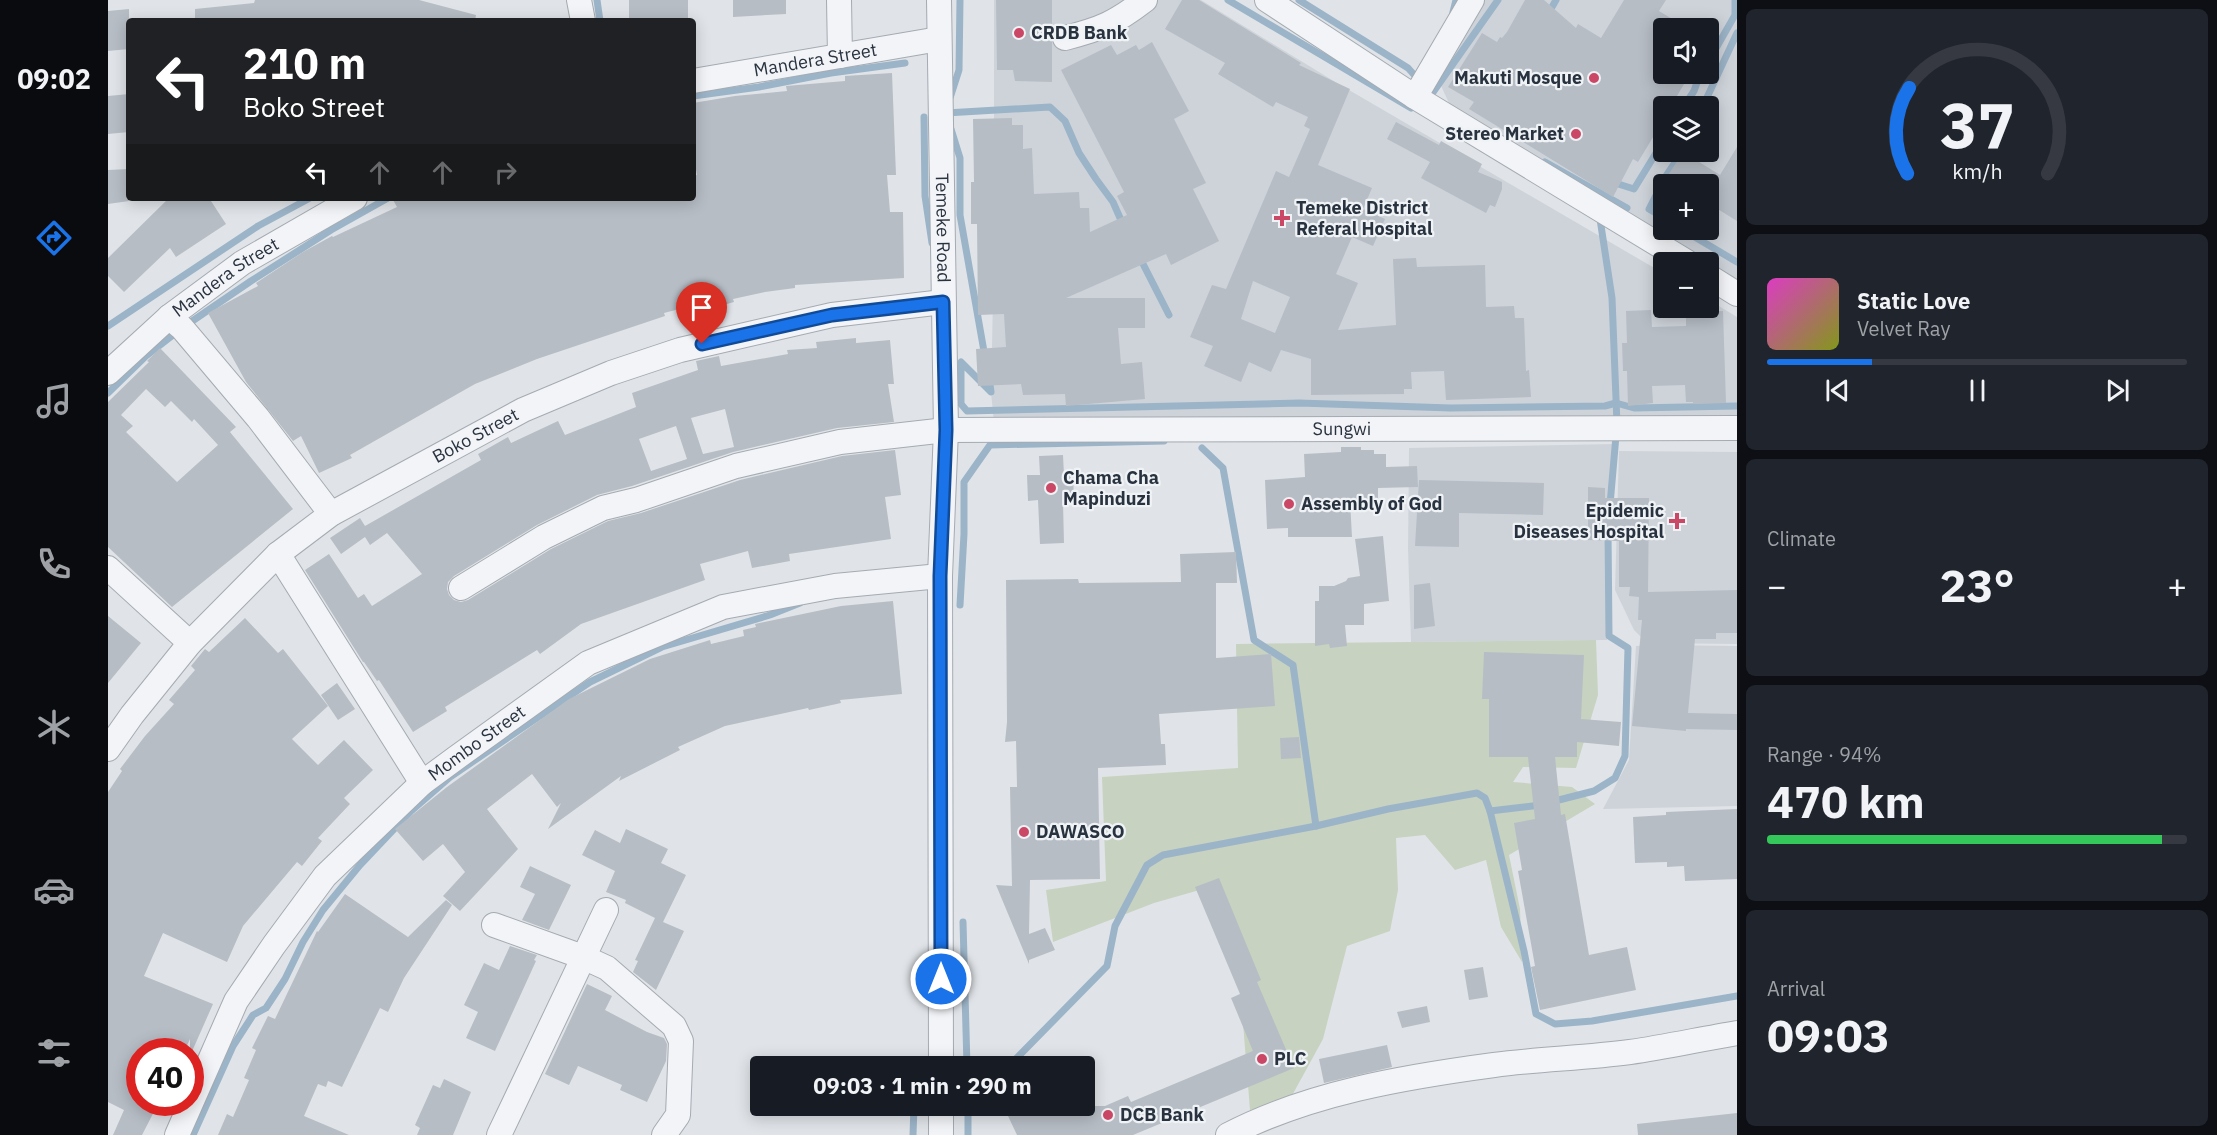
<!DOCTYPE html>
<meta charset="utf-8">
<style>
body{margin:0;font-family:"IBM Plex Sans",sans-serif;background:#20242c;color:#f1f3f6;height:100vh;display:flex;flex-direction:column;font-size:22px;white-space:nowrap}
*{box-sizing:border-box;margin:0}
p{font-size:20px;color:#9ea1a6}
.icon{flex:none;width:33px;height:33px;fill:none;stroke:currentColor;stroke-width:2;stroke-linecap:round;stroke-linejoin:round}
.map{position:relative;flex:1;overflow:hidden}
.panel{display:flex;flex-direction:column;gap:9px;padding:9px;background:#0d0f14;width:480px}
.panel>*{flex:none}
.top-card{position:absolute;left:18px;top:18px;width:570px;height:183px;border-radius:6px;box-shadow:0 3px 15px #0003;background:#202124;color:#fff;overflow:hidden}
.controls{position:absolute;left:1545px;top:18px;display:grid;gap:12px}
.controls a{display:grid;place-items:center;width:66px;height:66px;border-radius:6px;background:#171b24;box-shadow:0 3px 15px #0003;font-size:30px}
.speed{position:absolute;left:18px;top:1038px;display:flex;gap:12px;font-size:30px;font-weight:700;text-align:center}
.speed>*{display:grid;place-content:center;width:78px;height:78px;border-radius:50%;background:#171b24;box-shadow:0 3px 15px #0003;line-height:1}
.speed .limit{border:9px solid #d22;background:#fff;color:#111}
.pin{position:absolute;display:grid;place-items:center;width:51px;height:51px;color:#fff;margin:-62px -26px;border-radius:50% 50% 50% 0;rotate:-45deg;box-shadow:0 0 6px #0007}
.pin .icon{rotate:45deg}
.me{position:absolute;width:66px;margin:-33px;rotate:0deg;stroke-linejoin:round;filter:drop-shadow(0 0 4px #0008)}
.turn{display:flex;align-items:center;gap:21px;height:126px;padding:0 18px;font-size:27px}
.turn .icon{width:78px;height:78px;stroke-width:2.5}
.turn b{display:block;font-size:42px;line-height:51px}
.lanes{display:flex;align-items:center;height:57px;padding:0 18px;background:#0003;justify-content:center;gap:30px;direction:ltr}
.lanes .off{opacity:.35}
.big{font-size:45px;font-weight:800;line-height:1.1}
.panel .tile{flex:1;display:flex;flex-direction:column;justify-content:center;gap:9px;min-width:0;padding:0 21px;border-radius:9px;background:#20242c}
.panel .dial{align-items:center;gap:0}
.dial svg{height:156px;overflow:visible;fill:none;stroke:#363941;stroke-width:7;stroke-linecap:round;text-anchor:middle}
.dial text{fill:#f1f3f6;stroke:none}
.song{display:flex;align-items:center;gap:18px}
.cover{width:72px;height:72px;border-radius:9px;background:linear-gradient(135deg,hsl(310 70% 55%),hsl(70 70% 35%))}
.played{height:6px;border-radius:3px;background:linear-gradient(90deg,#1a73e8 25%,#363941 25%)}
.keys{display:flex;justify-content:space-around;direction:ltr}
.heat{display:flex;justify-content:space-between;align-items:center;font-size:33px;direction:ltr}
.charge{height:9px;border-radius:4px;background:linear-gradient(90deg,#34c759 94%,#363941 0)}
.trip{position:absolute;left:642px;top:1056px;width:345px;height:60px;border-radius:6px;background:#171b24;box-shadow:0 3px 15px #0003;font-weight:800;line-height:60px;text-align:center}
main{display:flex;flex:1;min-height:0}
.menu{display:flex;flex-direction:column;width:108px;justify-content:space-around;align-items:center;background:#090b0e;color:#9ea1a6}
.menu .icon{width:42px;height:42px}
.menu .selected{color:#1a73e8}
.menu b{font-size:27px;color:#f1f3f6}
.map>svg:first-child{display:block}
</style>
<main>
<nav class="menu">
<b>09:02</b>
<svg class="icon selected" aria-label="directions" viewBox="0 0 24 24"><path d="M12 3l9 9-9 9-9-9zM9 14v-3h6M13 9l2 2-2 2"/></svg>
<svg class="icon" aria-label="music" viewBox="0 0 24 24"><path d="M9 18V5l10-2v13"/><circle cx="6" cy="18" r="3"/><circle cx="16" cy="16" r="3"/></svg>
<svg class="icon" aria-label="phone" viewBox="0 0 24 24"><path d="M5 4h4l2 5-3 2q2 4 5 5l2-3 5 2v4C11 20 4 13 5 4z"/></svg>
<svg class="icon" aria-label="climate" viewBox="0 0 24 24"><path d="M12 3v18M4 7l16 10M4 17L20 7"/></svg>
<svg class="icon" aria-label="car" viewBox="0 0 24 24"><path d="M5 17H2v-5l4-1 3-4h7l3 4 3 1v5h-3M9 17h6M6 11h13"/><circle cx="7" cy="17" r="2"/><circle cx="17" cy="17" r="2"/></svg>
<svg class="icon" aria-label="filters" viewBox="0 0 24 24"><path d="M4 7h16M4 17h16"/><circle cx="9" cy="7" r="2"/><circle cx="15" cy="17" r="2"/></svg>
</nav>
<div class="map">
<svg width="1629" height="1135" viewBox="0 0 1629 1135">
<rect width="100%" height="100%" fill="#e0e4e8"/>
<g fill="#ced3da" fill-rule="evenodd">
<polygon points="886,0 1093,0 1229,83 1555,273 1556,308 1600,308 1601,300 1629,317 1629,439 887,434 883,392 886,252"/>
<path d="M1375 0H1629V284L1601 265 1600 262H1596L1462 176 1347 116 1328 75ZM1556 28H1600V74H1556ZM1556 106H1600V152H1556ZM1556 184H1600V230H1556Z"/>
<polygon points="1506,444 1499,640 1303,642 1300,549 1301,448"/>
<polygon points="1511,451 1629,452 1629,644 1539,643 1526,630 1507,590"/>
<polygon points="1545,645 1629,646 1629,806 1495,809 1521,760 1528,646"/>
</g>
<polygon fill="#c7d2c1" points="1488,640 1490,695 1468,768 1415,767 1405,782 1464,787 1487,804 1401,855 1412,909 1414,962 1393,927 1378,860 1347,870 1317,835 1288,838 1290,890 1282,931 1239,946 1215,1039 1181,1101 1142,1110 1127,924 1109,885 1046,903 945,942 938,890 998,881 994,777 1130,768 1128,644"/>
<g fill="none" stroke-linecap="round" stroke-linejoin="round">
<g stroke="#9cb4c8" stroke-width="7">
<polyline points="489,0 492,21"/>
<polyline points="1120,0 1303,108"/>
<polyline points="1191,0 1300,68 1309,78 1311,74"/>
<polyline points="1345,12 1348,0"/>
<polyline points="1440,14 1448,0"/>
<polyline points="1600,52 1607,50 1627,15 1627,0"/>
<polyline points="585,96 651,87 723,73 797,63"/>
<polyline points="842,98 851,70 852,0"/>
<polyline points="1323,99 1321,98 1390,0"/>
<polyline points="1576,106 1586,91 1592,74"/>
<polyline points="1595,106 1629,33"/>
<polyline points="838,113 942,107 957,121 971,153 988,179 1005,202 1016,227"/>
<polyline points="816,117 817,196 824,243"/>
<polyline points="843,129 852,158 852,215 877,357"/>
<polyline points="1437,162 1519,208"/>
<polyline points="1504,182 1526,189 1556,140"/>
<polyline points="1556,218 1541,209 1558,176 1574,152"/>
<polyline points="1492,219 1504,298 1509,424 1502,505"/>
<polyline points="1575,230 1629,262"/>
<polyline points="1032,258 1061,315"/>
<polyline points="0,326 150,226 202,198"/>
<polyline points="881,377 883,392 853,362 853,404 859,411 1191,403 1343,408 1497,406 1508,403 1526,408 1629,406"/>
<polyline points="0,393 38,356 74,328 143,281 223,230 280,198"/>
<polyline points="1094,448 1115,468 1146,640 1185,665 1208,826"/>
<polyline points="852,605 856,534 856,482 882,445 1056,441"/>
<polyline points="1443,802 1486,791 1507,778 1517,756 1520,648 1501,636 1500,531"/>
<polyline points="1382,811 1433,805"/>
<polyline points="855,922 859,1066"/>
<polyline points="901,1066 999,966 1007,926 1039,865 1055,855 1208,826 1280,809 1369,793 1377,798 1382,811 1416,951 1428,1014 1447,1024 1484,1021 1629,996"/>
<polyline points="860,1106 860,1135"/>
<polyline points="85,1135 125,1046 145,1015 158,1008 177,979 195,942 215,910 252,865 303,811 342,777 482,682 554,647 662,615 692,603"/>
<polyline points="805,1135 806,1106"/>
</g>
</g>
<g fill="#b7bdc5" fill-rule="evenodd">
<polygon points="147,0 311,0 368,15 367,21 87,21 87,9 146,3"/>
<rect x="521" y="0" width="59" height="21"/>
<polygon points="625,0 678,0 678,14 625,17"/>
<polygon points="888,0 944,0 944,82 907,81 905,70 889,70"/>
<path d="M1074 0H1091L1193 63 1191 65 1242 89 1210 165 1264 188 1255 209 1277 219 1265 246 1244 237 1228 274 1250 283 1230 330 1288 325 1285 259 1308 258 1309 267 1377 265 1378 307 1406 306 1407 318H1416L1418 371 1421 370 1423 397 1338 400 1336 371 1303 372 1304 389H1296V394L1203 395V359L1173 350 1163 372 1141 362 1133 382 1096 366 1105 346 1082 337 1104 285 1118 289 1168 171 1181 177 1202 129 1196 126 1200 117 1168 102 1165 107 1110 74 1117 63 1057 29ZM1145 281 1182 297 1167 333 1133 319Z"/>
<polygon points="1417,0 1436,0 1468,28 1470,24 1493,38 1516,0 1558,0 1551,11 1579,28 1556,28 1556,74 1582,74 1563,106 1556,106 1556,119 1530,162 1525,159 1505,197 1361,109 1366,102 1340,87 1374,33 1389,42 1392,37 1394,38 1399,32"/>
<polygon points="21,9 21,49 0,51 0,11"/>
<polygon points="1044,42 1081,111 1066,119 1098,183 1085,189 1111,241 1063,265 1058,254 958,298 1037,298 1037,328 1010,328 1013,364 1034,362 1037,399 958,406 957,394 915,395 913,384 870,386 868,349 898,347 896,314 870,315 869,224 863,224 863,182 866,182 865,119 904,118 904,125 915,125 915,149 924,148 926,194 971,192 972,208 981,208 982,232 1019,215 1009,196 1016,192 953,70 1003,45 1009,55 1028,45 1031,50"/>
<polygon points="784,73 788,175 779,175 782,212 795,212 796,278 687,285 687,288 657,292 625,299 626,302 608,307 606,300 556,313 557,316 429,359 367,384 242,455 244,458 211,473 193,436 185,441 138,382 100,313 150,286 148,283 195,252 224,236 225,237 289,207 284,198 585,198 585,176 589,175 585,152 585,103 627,96 679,91 678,86 737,81 737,76"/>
<polygon points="21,94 21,132 0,134 0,96"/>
<polygon points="1288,122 1331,145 1333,141 1374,164 1370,172 1394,182 1394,189 1387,207 1382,205 1378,213 1313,178 1322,162 1279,139"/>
<polygon points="1629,147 1629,221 1600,203 1600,184 1571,184 1559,177 1575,152 1612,175"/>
<polygon points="21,169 21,201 0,204 0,170"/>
<polygon points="61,198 101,198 118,224 68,257 62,248 16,292 0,276 0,258"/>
<polygon points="1543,310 1544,327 1578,326 1578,312 1615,311 1618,403 1585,404 1585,402 1578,402 1577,385 1544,386 1545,403 1520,406 1519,371 1515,371 1514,343 1519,343 1518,311"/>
<path d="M748 338V343L782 340 786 384H780L786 422 729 428 625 452 524 486 489 495 429 525 346 576 340 582 339 589 341 595 346 600 353 602 360 600 443 549 500 521 533 513 632 480 734 456 787 450 793 495 777 497 783 539 681 554 682 561 644 568 640 551 592 564 597 580 473 624 432 654 429 650 337 707 339 711 305 732 271 680 269 681 256 662H255L197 570 221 554 250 598 256 594 264 606 314 574 279 533 262 545 257 537 233 554 222 538 252 518 257 526 373 460 370 454 400 437 403 443 450 421 457 435 528 407 524 393 590 370 588 361 611 356 613 366 680 354 679 350 709 348 708 342ZM617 409 626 447 595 454 583 418ZM568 426 579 459 543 471 531 439Z"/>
<path d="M52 348 128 427 122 432 185 509 64 607 0 547V402L41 362 39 361ZM38 389 57 407 63 401 84 422 86 419 110 445 69 482 18 432 25 426 13 415Z"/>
<polygon points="1233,447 1253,447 1253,450 1266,450 1266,454 1278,454 1278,467 1309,466 1310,487 1270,488 1270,500 1242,500 1244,537 1180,537 1180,528 1159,529 1157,480 1197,477 1196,454 1233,452"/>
<polygon points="955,455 956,475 965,474 966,501 955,502 956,543 932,544 930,500 920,501 919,475 932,475 931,456"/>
<polygon points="1311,480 1436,483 1435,515 1351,513 1351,547 1307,546"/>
<polygon points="1480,487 1497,488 1497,498 1541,498 1540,592 1629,590 1629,633 1608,633 1608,639 1587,639 1580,713 1629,714 1629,730 1578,729 1578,731 1524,726 1534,620 1530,620 1531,597 1521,596 1522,587 1511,587 1511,541 1480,540"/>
<polygon points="1275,536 1281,601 1256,604 1256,625 1237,625 1239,646 1222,648 1221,644 1207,646 1207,601 1211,601 1211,586 1226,586 1238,581 1240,578 1252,576 1247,539"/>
<polygon points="1128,552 1129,583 1108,583 1108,658 1163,654 1167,706 1051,714 1053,744 1057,744 1058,765 990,768 992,879 922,880 921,934 937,928 947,950 921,960 921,964 888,885 904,886 902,787 909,787 908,741 897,742 899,722 898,580 970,579 971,583 1073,582 1072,554"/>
<polygon points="1322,583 1327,626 1306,629 1306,585"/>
<polygon points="785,601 794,694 732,700 733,703 701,710 700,708 617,726 570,747 572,750 511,781 513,776 440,829 453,803 449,807 424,774 379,809 410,849 352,911 335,896 357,872 335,844 315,861 287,829 339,787 461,699 542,659 602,640 603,644 636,636 635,630 648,627 647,624 733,606"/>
<polygon points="0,616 33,643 0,683"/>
<polygon points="137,618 170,653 175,649 220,706 184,739 210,765 236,740 265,770 236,798 242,804 210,838 214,841 194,866 189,862 135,926 119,962 55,933 36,976 105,1004 82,1056 82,1039 76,1052 32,1052 32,1102 51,1102 34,1135 5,1135 16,1110 0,1102 0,792 14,771 12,769 37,736 66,704 61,700 87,670 83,666 97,649 101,652"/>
<polygon points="1376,652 1476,655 1473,719 1513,722 1511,746 1469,742 1469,757 1447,757 1453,815 1457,814 1481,955 1519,947 1528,990 1432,1010 1423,967 1427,966 1410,871 1414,870 1406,823 1427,819 1420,757 1381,757 1381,699 1374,699"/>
<polygon points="229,683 247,709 230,720 213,695"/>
<polygon points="1191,737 1193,758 1173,759 1172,738"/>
<polygon points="1629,809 1629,879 1577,881 1576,866 1559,867 1559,862 1527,863 1525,817 1558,815 1558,812"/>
<polygon points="518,829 560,849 553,863 578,875 555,922 576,931 548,990 525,972 530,961 527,960 547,918 517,903 518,900 498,892 507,871 474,855 487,830 512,843"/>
<polygon points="422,866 463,885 441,930 414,920 427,894 412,887"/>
<polygon points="1111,878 1153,980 1149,982 1186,1068 1025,1135 909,1135 900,1116 921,1106 997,1106 1020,1096 1023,1102 1145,1051 1123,998 1132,994 1087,887"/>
<polygon points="237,894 300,937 338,900 344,905 296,978 280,1012 272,1008 234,1087 220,1081 218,1087 210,1084 196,1116 241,1135 110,1135 119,1114 125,1117 141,1080 136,1078 148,1050 144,1048 160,1016 167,1019 209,931 210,932"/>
<polygon points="402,946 429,955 426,960 428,961 387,1051 358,1038 370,1012 356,1005 376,963 391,970"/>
<polygon points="1375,967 1380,997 1361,1000 1356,970"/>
<polygon points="479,984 504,996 497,1010 539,1032 556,1038 559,1044 558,1061 539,1102 512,1090 514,1085 470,1066 461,1085 437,1074"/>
<polygon points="1319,1006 1322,1022 1294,1028 1289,1012"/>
<polygon points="1279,1045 1284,1067 1216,1083 1211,1059"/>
<polygon points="336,1079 363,1092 345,1135 309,1135 312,1128 307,1125 325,1085 332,1088"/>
<polygon points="1629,1113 1629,1135 1530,1135 1529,1124"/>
</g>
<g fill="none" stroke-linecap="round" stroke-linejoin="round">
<g stroke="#a5abb2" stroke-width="26">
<g id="minor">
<polyline points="471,0 475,21"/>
<polyline points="731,0 732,56"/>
<path id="s1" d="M831 0 838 430 832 576 833 1066"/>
<polyline points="1159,0 1307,97 1579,262"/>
<path d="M957 38C993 29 1007 23 1037 0"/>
<path id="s2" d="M585 81 831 39"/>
<polyline points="1307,97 1364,0"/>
<polyline points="1600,276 1629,294"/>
<polyline points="61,317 74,328 150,418 223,514"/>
<path id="s3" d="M0 373 61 317 134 263 247 198"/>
<polyline points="170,554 314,783"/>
<polyline points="0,568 82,643"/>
<path id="s4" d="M353 588 436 537 495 508 528 500 628 466 732 442 838 430 1629 428"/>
<path id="s5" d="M0 749 24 715 82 643 170 554 223 514 415 410 503 373 572 350 724 315 835 302"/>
<polyline points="386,925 475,957 499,968 566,1026 573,1041 570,1115 556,1135"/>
<polyline points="833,1106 833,1135"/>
<path id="s6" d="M69 1135 128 1001 166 945 217 876 314 783 348 758 480 663 615 607 727 586 832 576"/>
<polyline points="391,1135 498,910"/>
<path d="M1120 1135C1201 1093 1296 1077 1386 1065 1431 1059 1477 1058 1522 1052 1557 1047 1593 1039 1629 1033"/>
</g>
</g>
<use href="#minor" stroke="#f2f4f7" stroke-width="24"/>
</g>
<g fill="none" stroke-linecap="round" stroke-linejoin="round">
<g stroke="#114b97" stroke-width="15">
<polyline id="route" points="594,344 724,315 835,302 838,430 832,576 833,979"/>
</g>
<use href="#route" stroke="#1a73e8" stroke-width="10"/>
</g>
<g fill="#ca4865" stroke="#eff3f6" stroke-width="2">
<circle cx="911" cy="33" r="6"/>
<circle cx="1486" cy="78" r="6"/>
<circle cx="1468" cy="134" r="6"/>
<path d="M1171 209h6v6h6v6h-6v6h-6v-6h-6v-6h6z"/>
<circle cx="943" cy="488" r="6"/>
<circle cx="1181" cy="504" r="6"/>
<path d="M1566 512h6v6h6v6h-6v6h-6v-6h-6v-6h6z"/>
<circle cx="916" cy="832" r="6"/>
<circle cx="1154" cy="1059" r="6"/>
<circle cx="1000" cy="1115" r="6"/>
</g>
<g text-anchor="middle" stroke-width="4.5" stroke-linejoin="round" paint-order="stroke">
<g font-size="18" font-weight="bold" fill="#29333f" stroke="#eff3f6" text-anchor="start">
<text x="923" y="39">CRDB Bank</text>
<text x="1474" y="84" text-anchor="end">Makuti Mosque</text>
<text x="1456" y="140" text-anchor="end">Stereo Market</text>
<text x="1188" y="214">Temeke District<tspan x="1188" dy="21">Referal Hospital</tspan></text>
<text x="955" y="484">Chama Cha<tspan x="955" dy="21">Mapinduzi</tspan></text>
<text x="1193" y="510">Assembly of God</text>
<text x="1556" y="517" text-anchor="end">Epidemic<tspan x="1556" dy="21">Diseases Hospital</tspan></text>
<text x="928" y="838">DAWASCO</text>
<text x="1166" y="1065">PLC</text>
<text x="1012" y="1121">DCB Bank</text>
</g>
<g font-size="18" fill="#29333f" stroke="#eff3f6">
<text dy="6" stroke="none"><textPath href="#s2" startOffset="124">Mandera Street</textPath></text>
<text dy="6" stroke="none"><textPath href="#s1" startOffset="228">Temeke Road</textPath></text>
<text dy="6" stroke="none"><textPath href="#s3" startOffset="152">Mandera Street</textPath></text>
<text dy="6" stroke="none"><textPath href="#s4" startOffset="912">Sungwi</textPath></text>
<text dy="6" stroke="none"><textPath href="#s5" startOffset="490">Boko Street</textPath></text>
<text dy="6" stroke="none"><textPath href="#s6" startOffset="502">Mombo Street</textPath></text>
</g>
</g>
</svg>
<div class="controls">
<a><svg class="icon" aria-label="sound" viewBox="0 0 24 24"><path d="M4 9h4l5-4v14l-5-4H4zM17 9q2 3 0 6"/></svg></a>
<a><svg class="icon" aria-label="layers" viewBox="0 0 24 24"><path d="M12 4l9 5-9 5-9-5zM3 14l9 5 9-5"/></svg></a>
<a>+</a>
<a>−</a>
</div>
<div class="speed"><div class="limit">40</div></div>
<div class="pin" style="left:594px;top:344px;background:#d93025"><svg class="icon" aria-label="arrive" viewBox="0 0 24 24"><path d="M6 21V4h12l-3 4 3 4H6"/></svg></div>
<svg class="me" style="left:833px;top:979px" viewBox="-20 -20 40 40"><circle r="17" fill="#1a73e8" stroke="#fff" stroke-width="3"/><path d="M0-11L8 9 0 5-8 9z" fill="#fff"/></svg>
<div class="trip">09:03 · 1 min · 290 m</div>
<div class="top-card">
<div class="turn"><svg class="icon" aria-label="left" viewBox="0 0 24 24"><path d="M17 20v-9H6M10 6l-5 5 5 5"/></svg><div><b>210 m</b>Boko Street</div></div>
<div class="lanes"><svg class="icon" aria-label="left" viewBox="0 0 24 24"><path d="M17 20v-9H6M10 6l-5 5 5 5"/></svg><svg class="icon off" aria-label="ahead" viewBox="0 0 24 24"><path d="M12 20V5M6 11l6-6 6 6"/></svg><svg class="icon off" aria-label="ahead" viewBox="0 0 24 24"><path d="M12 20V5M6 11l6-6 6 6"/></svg><svg class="icon off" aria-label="right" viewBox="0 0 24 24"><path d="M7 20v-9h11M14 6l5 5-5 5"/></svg></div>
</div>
</div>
<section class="panel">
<div class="tile dial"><svg viewBox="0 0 100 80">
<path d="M14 69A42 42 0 1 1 86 69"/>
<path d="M14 69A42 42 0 0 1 15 25" stroke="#1a73e8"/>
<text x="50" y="56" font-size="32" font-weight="700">37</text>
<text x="50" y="72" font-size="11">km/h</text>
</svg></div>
<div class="tile">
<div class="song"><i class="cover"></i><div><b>Static Love</b><p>Velvet Ray</p></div></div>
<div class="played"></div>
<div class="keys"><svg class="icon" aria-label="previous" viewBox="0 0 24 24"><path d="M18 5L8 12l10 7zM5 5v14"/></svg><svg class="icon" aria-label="pause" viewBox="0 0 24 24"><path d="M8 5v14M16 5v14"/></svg><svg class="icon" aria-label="next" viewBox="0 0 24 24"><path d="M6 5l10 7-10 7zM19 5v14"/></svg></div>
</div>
<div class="tile"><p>Climate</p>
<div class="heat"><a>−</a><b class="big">23°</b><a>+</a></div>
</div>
<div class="tile"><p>Range · 94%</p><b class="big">470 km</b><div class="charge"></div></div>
<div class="tile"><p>Arrival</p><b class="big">09:03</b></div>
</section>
</main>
